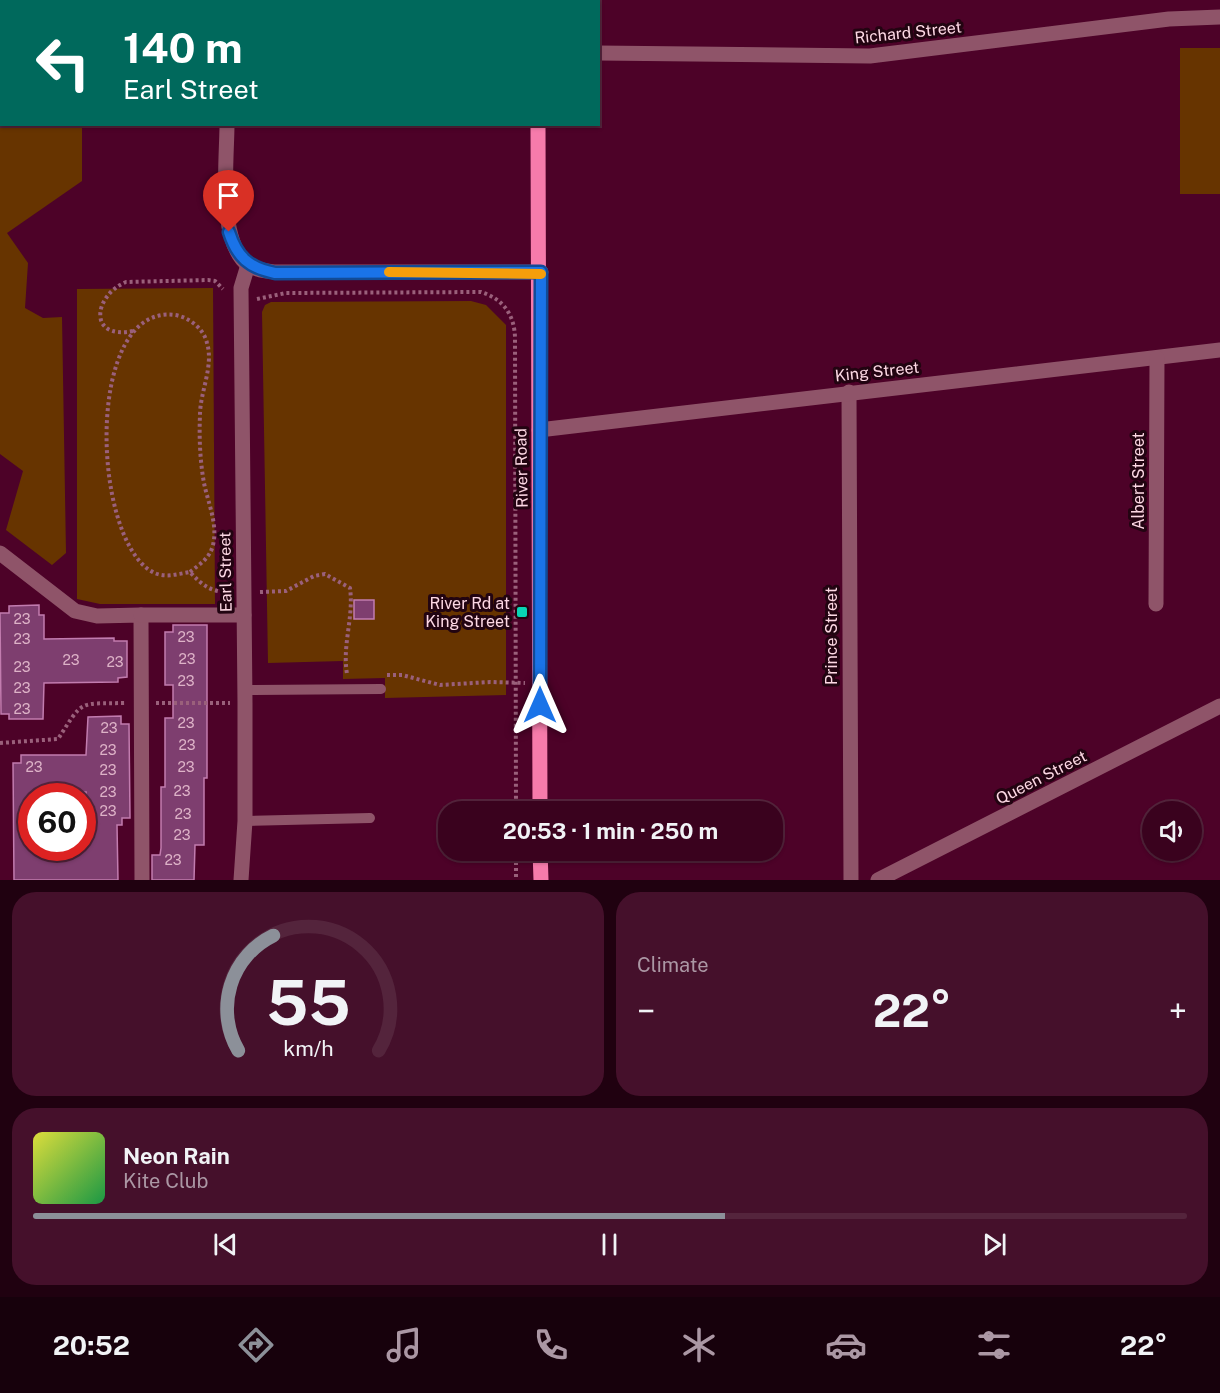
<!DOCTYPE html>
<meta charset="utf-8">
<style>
body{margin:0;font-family:"Public Sans",sans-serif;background:#45102b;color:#f1f3f6;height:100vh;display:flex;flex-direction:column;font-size:22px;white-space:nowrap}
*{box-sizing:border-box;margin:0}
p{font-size:20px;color:#ab97a4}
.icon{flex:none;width:33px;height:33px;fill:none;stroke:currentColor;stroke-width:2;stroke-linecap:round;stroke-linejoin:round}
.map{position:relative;height:880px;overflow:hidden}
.details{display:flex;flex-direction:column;gap:12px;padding:12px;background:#200110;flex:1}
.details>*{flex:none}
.top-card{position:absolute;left:0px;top:0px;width:600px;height:126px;box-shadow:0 2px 4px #0004,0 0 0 2px #54243c;background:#00695c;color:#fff;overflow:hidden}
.fabs{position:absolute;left:1142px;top:801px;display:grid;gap:12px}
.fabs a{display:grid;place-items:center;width:60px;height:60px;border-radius:50%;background:#3a021e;box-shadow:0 2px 4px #0004,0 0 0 2px #54243c;font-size:30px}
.speed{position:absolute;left:18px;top:783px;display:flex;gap:12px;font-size:30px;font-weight:700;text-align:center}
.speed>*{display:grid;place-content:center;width:78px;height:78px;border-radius:50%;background:#3a021e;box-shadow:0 2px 4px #0004,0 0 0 2px #54243c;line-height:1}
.speed .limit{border:9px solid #d22;background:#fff;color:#111}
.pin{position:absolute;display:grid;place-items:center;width:51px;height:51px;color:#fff;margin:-62px -26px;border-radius:50% 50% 50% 0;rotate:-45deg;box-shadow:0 0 6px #0007}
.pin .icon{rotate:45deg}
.me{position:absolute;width:66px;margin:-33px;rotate:0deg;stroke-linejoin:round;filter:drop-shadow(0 0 4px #0008)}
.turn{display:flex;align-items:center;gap:21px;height:126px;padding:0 24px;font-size:27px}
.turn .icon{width:78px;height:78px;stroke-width:2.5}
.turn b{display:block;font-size:42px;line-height:51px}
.big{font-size:45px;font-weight:700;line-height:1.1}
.details .widget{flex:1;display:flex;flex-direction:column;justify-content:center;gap:9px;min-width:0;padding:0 21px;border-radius:24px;background:#45102b}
.details .dial{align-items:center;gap:0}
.dial svg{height:156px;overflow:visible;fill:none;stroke:#54243c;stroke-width:7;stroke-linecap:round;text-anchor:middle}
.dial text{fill:#f1f3f6;stroke:none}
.song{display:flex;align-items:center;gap:18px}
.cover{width:72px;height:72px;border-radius:9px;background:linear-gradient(135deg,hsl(60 70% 55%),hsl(140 70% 35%))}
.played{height:6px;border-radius:3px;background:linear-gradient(90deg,#8c9099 60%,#54243c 60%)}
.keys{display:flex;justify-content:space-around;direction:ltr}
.heat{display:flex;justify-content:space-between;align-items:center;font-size:33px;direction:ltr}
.details .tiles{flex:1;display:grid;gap:12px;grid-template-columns:1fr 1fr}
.widget:last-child{grid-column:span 2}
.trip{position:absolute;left:438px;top:801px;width:345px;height:60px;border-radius:24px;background:#3a021e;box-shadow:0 2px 4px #0004,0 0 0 2px #54243c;font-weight:700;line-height:60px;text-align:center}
.tab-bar{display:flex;height:96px;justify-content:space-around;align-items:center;background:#17010c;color:#ab97a4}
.tab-bar .icon{width:42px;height:42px}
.tab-bar .selected{color:#8c9099}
.tab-bar b{font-size:27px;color:#f1f3f6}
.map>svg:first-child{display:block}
</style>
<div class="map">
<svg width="1220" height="880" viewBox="0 0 1220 880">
<rect width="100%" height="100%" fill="#4d0228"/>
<g fill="#673400">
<polygon points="0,0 83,0 2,2 2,124 82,125 82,181 7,233 28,263 25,308 43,318 62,317 66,553 52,565 6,530 23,471 0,454"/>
<rect x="1180" y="48" width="40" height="146"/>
<polygon points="213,288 215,604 100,604 77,599 77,289"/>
<polygon points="471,301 486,305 506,325 506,695 385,698 385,678 343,679 343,661 268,663 262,312 265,305 271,302"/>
</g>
<g fill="#7e3e6f" stroke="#c27caf" stroke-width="1.5" fill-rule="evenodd">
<rect x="354" y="600" width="20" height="19"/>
<polygon points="39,605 39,615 44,615 44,639 114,638 114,641 127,641 127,677 118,678 118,682 44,683 43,719 9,719 9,714 1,714 0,613 9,613 9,606"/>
<polygon points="173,625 207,625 207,778 204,778 204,845 195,845 194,880 152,880 152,855 160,855 161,848 161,787 165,787 165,718 173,718 173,685 165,685 165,632 173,632"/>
<path d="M121 716V724H129L130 818H122V825H117L118 880H14L13 763H21V755H86L88 717ZM86 792V829H82V848H32V796Z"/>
</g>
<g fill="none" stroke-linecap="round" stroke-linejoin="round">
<g stroke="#9a607b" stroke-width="4" stroke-dasharray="3 3" stroke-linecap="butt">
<path d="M257 299 286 293 481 292C503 299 514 314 515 337L516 812"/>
<path d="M133 331C87 340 94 295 126 282L208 280 215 281 223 289"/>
<path d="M190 572C200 564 210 558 213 545 218 524 208 503 204 483 200 461 199 437 200 415 200 392 214 366 207 343 204 329 189 317 175 315 85 303 91 535 151 571 163 579 177 574 190 572 202 585 211 592 228 592"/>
<path d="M260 592 286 591 314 576 325 574 350 588C354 618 342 644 347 674H349"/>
<polyline points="387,675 402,675 440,685 490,682 525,683"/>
<polyline points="156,703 230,703"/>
<path d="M0 743 58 739C84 699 77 704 125 703"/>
<polyline points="516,850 516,880"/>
</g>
<g stroke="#8f5469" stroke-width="10">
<polyline points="245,690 381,689"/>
<polyline points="245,821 370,818"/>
</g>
<g stroke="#8f5469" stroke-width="15">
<polyline points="226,0 226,2"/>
<polyline points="598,53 870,56 1169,19 1220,17"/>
<path d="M227 124C227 161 217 241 248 265 255 270 266 271 275 272H541"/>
<polyline points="849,392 851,880"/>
<polyline points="539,430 1220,350"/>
<polyline points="0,553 75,611 97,616 141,615 142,880"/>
<polyline points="1156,604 1157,358"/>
<polyline points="141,615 244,615"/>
<polyline points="241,880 245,821 245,703 241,288 248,265"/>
<polyline points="878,880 1220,706"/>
</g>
<g stroke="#f67bab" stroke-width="15">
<polyline points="538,2 538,0"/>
<polyline points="538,124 540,812"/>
<polyline points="540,850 541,880"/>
</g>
</g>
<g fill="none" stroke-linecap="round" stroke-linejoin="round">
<g stroke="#114b97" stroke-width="15">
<path id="route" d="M229 232C237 257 249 268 275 273L541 272 540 705"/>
</g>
<use href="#route" stroke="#1a73e8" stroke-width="10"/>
<polyline stroke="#f59e0b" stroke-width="10" points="389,272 541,274"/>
</g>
<rect fill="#08d5b5" stroke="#220411" stroke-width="2" x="516" y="606" width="12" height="12" rx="3"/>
<g text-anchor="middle" stroke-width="6" stroke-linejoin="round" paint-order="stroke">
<g font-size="14" fill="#ddb2c7">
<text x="22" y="624">23</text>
<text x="186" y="642">23</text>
<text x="22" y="644">23</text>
<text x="187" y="664">23</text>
<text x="71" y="665">23</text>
<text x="115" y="667">23</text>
<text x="22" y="672">23</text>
<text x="186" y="686">23</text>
<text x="22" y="693">23</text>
<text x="22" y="714">23</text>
<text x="186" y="728">23</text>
<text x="109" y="733">23</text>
<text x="187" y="750">23</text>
<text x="108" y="755">23</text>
<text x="34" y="772">23</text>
<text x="186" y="772">23</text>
<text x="108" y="775">23</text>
<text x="182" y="796">23</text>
<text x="108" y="797">23</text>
<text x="108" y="816">23</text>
<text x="183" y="819">23</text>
<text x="182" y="840">23</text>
<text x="173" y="865">23</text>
</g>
<g font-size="16" fill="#fdd8e4" stroke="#220411">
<text transform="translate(908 32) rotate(-6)" y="6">Richard Street</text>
<text transform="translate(877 371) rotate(-6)" y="6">King Street</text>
<text transform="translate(521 468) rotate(-91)" y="6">River Road</text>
<text transform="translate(1138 481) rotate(-90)" y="6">Albert Street</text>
<text transform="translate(225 572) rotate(-91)" y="6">Earl Street</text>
<text transform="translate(831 636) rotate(-90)" y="6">Prince Street</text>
<text transform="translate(1041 777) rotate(-27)" y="6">Queen Street</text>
</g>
<g font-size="16" fill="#fdd8e4" stroke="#220411" text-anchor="end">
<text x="510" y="609">River Rd at<tspan x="510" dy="18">King Street</tspan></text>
</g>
</g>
</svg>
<div class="fabs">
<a><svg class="icon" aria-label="sound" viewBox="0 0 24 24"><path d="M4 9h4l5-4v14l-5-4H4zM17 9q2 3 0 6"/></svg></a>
</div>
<div class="speed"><div class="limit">60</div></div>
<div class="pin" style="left:229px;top:232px;background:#d93025"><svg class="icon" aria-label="arrive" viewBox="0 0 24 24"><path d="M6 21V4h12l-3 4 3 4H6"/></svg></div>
<svg class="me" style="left:540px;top:705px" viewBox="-20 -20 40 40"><path d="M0-17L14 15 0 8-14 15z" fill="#1a73e8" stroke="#fff" stroke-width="4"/></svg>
<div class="trip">20:53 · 1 min · 250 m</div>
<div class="top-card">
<div class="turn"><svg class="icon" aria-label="left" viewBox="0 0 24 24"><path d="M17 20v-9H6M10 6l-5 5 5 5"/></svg><div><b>140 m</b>Earl Street</div></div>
</div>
</div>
<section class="details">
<div class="tiles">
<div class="widget dial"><svg viewBox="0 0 100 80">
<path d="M14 69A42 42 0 1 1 86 69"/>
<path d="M14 69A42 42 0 0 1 32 10" stroke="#8c9099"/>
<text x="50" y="56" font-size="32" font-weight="700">55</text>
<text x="50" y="72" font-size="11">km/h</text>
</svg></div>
<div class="widget"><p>Climate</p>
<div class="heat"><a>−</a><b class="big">22°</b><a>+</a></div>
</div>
<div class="widget">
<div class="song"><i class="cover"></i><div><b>Neon Rain</b><p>Kite Club</p></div></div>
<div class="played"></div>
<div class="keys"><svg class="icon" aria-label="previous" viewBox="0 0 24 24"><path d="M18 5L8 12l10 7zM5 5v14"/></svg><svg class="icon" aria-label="pause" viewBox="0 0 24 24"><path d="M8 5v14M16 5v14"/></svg><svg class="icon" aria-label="next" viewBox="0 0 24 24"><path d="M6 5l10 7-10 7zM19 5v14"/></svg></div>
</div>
</div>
</section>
<nav class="tab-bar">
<b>20:52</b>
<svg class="icon selected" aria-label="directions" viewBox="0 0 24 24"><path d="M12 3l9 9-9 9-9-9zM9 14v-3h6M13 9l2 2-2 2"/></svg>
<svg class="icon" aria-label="music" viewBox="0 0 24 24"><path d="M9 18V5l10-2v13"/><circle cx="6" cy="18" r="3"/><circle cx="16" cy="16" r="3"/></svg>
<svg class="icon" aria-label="phone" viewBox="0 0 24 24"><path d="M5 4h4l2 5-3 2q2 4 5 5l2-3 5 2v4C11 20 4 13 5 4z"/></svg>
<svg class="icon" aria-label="climate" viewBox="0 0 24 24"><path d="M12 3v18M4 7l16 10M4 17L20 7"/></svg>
<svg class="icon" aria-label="car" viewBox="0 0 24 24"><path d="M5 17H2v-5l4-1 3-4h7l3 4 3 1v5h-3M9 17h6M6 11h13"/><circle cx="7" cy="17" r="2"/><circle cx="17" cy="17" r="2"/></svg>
<svg class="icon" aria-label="filters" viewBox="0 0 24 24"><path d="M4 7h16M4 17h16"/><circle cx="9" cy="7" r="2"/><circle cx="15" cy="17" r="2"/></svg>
<b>22°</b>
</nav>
